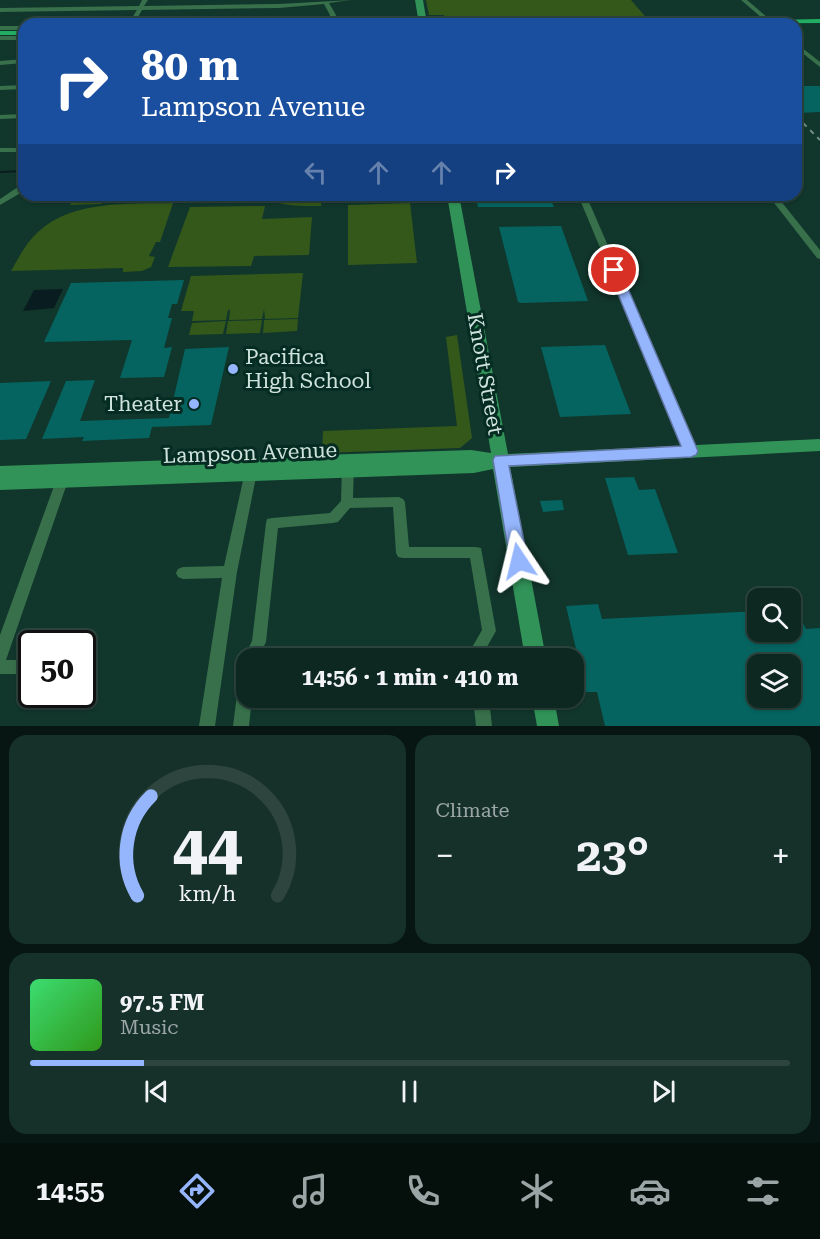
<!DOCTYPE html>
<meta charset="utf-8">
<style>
body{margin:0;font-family:"Roboto Serif",serif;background:#16302a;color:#f1f3f6;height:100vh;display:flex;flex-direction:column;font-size:22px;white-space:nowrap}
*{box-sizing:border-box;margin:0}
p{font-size:20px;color:#9aa6a5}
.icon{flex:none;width:33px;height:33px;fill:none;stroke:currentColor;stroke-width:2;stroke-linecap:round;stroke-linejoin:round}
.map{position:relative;height:726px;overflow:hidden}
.side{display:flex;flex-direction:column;gap:9px;padding:9px;background:#071612;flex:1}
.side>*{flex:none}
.hud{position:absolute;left:18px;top:18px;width:784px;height:183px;border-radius:18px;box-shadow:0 2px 4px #0004,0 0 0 2px #2d443f;background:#1a4fa0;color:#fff;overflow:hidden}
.tools{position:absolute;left:747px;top:588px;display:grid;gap:12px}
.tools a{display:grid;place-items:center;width:54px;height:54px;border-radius:12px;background:#0d2821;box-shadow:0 2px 4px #0004,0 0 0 2px #2d443f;font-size:30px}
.speed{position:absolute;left:18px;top:630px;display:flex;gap:12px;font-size:30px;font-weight:700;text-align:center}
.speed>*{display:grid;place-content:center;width:78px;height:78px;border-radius:50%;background:#0d2821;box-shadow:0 2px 4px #0004,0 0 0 2px #2d443f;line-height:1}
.speed .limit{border:3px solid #111;border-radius:9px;background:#fff;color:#111}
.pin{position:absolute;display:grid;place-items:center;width:51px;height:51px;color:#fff;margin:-26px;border:3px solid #fff;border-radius:50%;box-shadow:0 2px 6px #0007}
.me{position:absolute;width:66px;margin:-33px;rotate:350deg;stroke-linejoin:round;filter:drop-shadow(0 0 4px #0008)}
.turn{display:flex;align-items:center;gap:21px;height:126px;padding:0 24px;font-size:27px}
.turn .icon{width:78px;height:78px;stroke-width:2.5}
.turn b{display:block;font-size:42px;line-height:51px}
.lanes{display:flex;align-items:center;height:57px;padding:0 24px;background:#0003;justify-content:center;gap:30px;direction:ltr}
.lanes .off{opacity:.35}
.big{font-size:45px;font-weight:700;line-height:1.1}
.side .tile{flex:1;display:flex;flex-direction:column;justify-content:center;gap:9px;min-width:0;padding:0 21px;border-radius:18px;background:#16302a}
.side .dial{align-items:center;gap:0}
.dial svg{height:156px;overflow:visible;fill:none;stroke:#2d443f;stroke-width:7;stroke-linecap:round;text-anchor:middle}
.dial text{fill:#f1f3f6;stroke:none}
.song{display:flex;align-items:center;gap:18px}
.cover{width:72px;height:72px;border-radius:9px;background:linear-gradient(135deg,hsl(140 70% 55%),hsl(110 70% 35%))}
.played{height:6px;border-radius:3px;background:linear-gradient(90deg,#95b6fd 15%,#2d443f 15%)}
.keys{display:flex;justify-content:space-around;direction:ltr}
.heat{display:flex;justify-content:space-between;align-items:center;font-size:33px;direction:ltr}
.side .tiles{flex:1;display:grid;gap:9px;grid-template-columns:1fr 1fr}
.tile:last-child{grid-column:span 2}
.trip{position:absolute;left:236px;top:648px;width:348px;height:60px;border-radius:18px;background:#0d2821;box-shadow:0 2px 4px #0004,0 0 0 2px #2d443f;font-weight:700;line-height:60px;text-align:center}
.dock{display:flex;height:96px;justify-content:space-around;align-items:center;background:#05100d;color:#9aa6a5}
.dock .icon{width:42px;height:42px}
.dock .current{color:#95b6fd}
.dock b{font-size:27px;color:#f1f3f6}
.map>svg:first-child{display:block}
</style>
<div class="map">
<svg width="820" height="726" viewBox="0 0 820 726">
<rect width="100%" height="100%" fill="#11362c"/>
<g fill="#34581a">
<polygon points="426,0 631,0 649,21 446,24 444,15 429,15"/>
<polygon points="75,195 242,195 241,198 123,201 124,196 100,204 70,205"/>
<path d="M261 195H322L321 206C301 206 277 207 261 195Z"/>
<path d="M173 203 160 242H156L149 256 155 257 151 267 142 271 123 272V268L11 271C19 257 26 243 38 232 72 200 129 204 173 203Z"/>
<polygon points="410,203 417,263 348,265 348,205"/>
<polygon points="265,206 262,219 312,217 309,255 254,256 251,266 168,267 190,207"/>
<polygon points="303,273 298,318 265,319 264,309 262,319 229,320 230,310 228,310 226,320 192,321 194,311 181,311 191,276"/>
<polygon points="298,319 297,331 263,333 264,320"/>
<polygon points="262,320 260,333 226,334 228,321"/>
<polygon points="226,321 223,334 189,335 192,323"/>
<polygon points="457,335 472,438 460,448 322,453 323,431 457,426 446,337"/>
</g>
<polygon fill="#091c1f" points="63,289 54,308 23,311 34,290"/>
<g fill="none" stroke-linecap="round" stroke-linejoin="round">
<polyline stroke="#091c1f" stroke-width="2" points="0,172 24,171"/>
</g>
<g fill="#056460" fill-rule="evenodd">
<polygon points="796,86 820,86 820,112 799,113 796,110"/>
<polygon points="475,195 545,195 550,197 554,207 478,207"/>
<polygon points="561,226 588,301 521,303 518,302 499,227"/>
<polygon points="184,280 177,304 172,304 168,318 172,318 164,348 172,347 164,377 120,378 132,340 44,342 71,283"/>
<polygon points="605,345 631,414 560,417 541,347"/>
<polygon points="229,347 211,425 152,427 149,438 82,441 84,437 42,439 66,381 95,380 80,421 169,418 185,349"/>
<polygon points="51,381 26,439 0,440 0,383"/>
<polygon points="634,477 639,490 655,489 678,553 628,555 605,478"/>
<polygon points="562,500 564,510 543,512 540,501"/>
<path d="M790 598 806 629 820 628V726H605L597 692H586L566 606 598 604 602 619 758 611V632H790ZM758 664H790V698H758Z"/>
</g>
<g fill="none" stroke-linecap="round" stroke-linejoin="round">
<g fill="#37704a" fill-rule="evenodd">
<polygon points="142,0 148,0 144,6 279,4 351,0 329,3 336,15 335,24 233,24 236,22 329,22 330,15 324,4 279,8 142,10 134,24 128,24 137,10 0,12 0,8 139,6"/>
<polygon points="741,0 747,0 775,24 769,24"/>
<rect x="0" y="26" width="24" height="4"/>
<rect x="0" y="36" width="24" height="4"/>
<polygon points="796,43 820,62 820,67 796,48"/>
<polygon points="24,59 24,63 0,65 0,61"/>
<polygon points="24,85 24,89 0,90 0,86"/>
<polygon points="24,114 24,118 0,119 0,115"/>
<rect x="0" y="148" width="24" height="4"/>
<polygon points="21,185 24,185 24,191 0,205 0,199"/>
<polygon points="578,195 586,195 697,451 695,454 687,454 685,451"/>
<polygon points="768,195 776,195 820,250 820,259 817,258"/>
<polygon points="348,461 352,462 354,465 353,498 399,497 403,499 405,502 409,547 476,547 481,548 496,631 484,652 484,658 470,658 470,651 482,630 470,558 403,558 398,557 396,553 393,507 350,508 338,522 333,523 278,528 266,642 258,658 246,658 246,663 244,658 252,641 266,523 267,519 272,518 330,513 341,501 342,465 344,462"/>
<polygon points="252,463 256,464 258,467 237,572 215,726 199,726 222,578 183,579 178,577 176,573 178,569 183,567 224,566 246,467 248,464"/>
<polygon points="64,470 68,472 70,475 6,660 32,660 32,674 0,674 0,635 58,475 60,472"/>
<polygon points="246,680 246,698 252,698 249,726 233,726 238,687 241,682"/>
<polygon points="473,698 489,698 492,726 476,726"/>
</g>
<g fill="#319358" fill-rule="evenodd">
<polygon points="415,0 423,0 427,24 419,24"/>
<polygon points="447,195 459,195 508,454 820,439 820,451 510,467 546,658 525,658 493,469 474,473 0,490 0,466 471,450 491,453"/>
<polygon points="532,698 554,698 559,726 537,726"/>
</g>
<g fill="#22ae62" fill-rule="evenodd">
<polygon points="820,19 820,23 686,24 690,22"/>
<rect x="0" y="31" width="24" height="4"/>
</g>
<polyline stroke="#718d85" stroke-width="2" stroke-dasharray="5 5" stroke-linecap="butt" points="796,116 820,140"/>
</g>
<polygon fill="#95b6fd" stroke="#6176a4" stroke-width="1.5" points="614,267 620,270 698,451 696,455 691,457 509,466 528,561 525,567 519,569 513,567 510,561 493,460 495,456 681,446 608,270"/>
<g fill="#95b6fd" stroke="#052c22" stroke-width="2">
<circle cx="233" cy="369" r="6"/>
<circle cx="194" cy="404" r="6"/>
</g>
<g text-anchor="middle" stroke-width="6" stroke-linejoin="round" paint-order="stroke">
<g font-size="21" fill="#cfe3dc" stroke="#052c22" text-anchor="start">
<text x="245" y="364">Pacifica<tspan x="245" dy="24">High School</tspan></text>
<text x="182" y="411" text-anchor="end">Theater</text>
</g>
<g font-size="21" fill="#cfe3dc" stroke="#052c22">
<text transform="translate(485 374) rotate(80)" y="7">Knott Street</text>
<text transform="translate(250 453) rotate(-2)" y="7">Lampson Avenue</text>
</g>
</g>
</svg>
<div class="tools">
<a><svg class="icon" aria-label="search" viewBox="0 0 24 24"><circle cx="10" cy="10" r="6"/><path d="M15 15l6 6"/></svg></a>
<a><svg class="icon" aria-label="layers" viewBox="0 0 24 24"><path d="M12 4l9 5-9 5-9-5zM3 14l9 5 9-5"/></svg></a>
</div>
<div class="speed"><div class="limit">50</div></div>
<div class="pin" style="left:614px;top:270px;background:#d93025"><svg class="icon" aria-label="arrive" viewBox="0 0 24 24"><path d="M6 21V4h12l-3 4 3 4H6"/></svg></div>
<svg class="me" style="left:519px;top:561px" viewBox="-20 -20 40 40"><path d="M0-17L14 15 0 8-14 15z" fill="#95b6fd" stroke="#fff" stroke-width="4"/></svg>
<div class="trip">14:56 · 1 min · 410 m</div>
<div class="hud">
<div class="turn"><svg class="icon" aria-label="right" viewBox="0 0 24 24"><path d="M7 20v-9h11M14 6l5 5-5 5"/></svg><div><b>80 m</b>Lampson Avenue</div></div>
<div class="lanes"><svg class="icon off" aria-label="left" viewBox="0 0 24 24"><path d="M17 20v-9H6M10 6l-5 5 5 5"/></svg><svg class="icon off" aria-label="ahead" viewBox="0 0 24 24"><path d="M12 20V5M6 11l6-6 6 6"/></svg><svg class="icon off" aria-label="ahead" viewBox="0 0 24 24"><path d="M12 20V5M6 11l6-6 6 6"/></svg><svg class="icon" aria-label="right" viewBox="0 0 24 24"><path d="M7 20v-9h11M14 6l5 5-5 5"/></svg></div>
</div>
</div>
<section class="side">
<div class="tiles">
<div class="tile dial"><svg viewBox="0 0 100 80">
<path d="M14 69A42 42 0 1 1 86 69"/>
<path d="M14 69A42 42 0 0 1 21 18" stroke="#95b6fd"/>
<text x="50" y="56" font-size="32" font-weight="700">44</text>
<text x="50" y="72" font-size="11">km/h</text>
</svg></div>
<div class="tile"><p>Climate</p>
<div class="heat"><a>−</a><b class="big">23°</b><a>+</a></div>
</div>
<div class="tile">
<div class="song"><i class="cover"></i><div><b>97.5 FM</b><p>Music</p></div></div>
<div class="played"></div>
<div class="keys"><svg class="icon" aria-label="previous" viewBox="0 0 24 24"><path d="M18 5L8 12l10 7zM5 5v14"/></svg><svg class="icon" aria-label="pause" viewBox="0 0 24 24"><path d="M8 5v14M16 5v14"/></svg><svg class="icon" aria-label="next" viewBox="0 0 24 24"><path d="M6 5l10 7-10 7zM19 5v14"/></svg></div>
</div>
</div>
</section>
<nav class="dock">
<b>14:55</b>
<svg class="icon current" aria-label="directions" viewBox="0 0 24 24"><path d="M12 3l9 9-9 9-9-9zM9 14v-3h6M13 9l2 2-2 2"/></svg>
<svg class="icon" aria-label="music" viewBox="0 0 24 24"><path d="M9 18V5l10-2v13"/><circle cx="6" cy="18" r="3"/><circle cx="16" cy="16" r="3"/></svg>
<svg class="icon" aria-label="phone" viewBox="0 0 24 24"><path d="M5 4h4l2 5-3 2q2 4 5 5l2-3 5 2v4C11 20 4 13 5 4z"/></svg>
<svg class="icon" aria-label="climate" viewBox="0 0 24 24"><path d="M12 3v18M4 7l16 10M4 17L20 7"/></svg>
<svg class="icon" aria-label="car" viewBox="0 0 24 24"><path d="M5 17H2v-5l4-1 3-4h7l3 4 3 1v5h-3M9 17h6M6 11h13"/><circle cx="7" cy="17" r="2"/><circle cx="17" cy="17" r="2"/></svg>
<svg class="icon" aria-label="filters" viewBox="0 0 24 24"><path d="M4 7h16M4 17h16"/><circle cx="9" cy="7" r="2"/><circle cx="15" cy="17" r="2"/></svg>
</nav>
